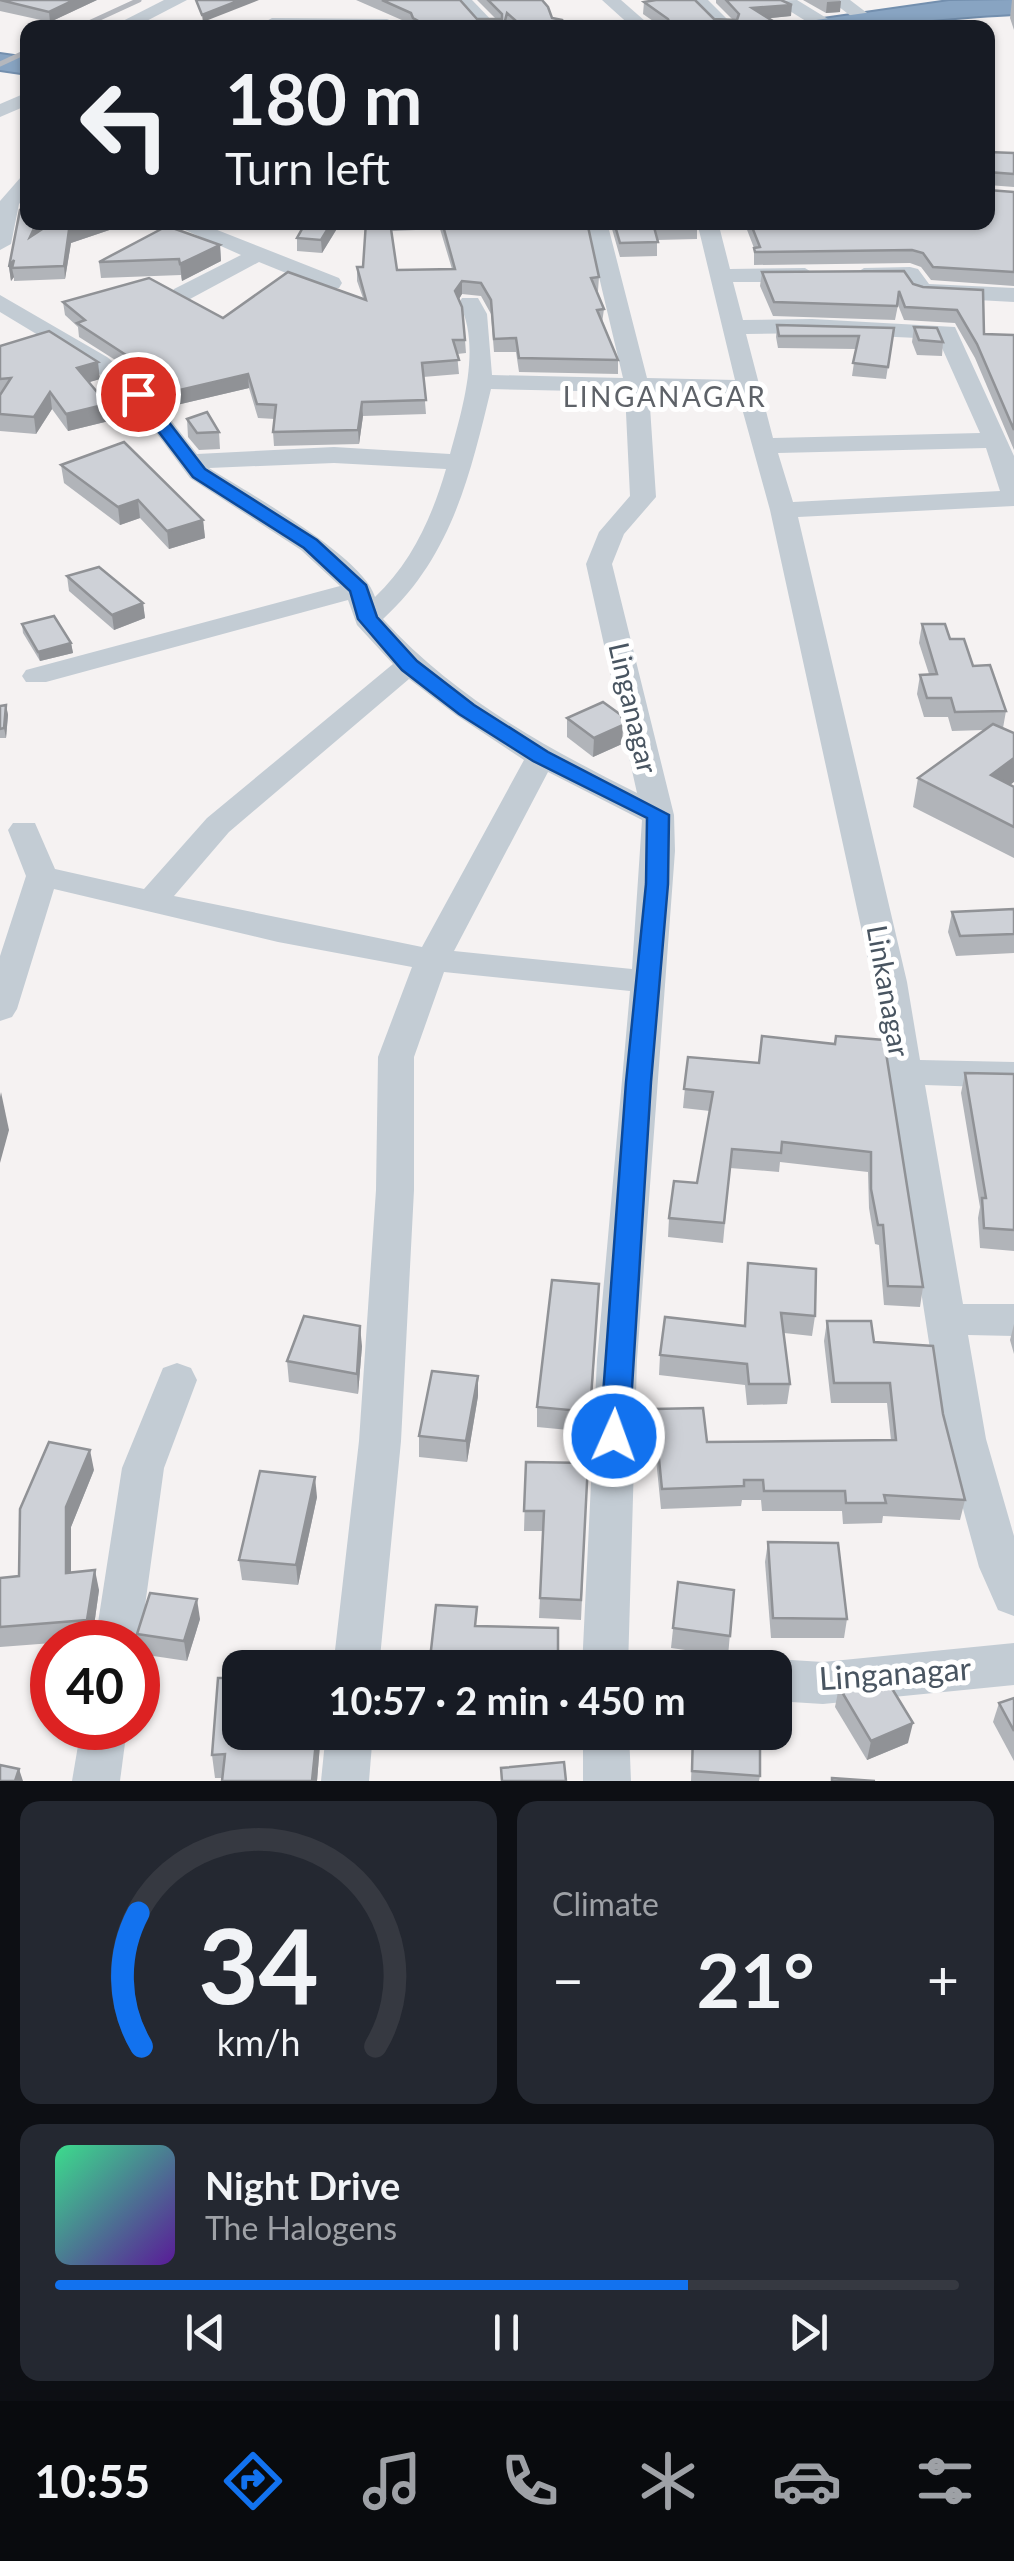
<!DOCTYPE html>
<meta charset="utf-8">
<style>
body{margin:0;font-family:Lato,sans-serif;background:#242831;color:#f1f3f6;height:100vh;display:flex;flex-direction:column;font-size:38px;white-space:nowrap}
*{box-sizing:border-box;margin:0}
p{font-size:32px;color:#9ea1a6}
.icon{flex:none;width:55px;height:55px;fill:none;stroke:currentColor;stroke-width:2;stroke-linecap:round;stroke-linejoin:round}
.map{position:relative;height:1781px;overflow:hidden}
.details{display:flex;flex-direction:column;gap:20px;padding:20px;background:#0d0f14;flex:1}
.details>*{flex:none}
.hud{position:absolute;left:20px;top:20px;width:975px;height:210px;border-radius:20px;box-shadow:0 2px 8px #0004;background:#171b24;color:#f1f3f6;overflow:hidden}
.speed{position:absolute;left:30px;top:1620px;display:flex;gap:20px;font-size:50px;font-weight:700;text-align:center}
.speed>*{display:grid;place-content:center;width:130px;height:130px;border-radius:50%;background:#171b24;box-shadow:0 2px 8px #0004;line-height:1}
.speed .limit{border:15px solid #d22;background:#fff;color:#111}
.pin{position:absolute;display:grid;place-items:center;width:85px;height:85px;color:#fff;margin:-42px;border:5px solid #fff;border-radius:50%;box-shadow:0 2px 10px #0007}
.me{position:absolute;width:110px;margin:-55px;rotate:2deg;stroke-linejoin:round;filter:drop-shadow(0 0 8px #0008)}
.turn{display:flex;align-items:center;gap:35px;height:210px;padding:0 40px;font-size:45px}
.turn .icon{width:130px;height:130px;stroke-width:2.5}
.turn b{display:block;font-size:70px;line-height:85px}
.big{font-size:75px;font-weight:700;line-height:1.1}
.details .tile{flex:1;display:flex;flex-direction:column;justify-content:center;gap:15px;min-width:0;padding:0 35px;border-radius:20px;background:#242831}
.details .dial{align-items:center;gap:0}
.dial svg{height:260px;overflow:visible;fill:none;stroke:#363941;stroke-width:7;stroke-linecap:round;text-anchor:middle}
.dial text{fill:#f1f3f6;stroke:none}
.song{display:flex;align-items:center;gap:30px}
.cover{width:120px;height:120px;border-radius:15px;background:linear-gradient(135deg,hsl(150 70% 55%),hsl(270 70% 35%))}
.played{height:10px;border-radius:5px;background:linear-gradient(90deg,#1272ef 70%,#363941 70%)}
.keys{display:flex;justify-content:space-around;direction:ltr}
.heat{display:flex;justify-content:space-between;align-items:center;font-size:55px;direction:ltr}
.details .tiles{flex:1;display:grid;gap:20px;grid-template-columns:1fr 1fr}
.tile:last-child{grid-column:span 2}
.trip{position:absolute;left:222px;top:1650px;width:570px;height:100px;border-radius:20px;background:#171b24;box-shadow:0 2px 8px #0004;font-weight:700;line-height:100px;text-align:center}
.tab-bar{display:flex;height:160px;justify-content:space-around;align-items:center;background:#090b0e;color:#9ea1a6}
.tab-bar .icon{width:70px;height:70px}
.tab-bar .on{color:#1272ef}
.tab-bar b{font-size:45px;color:#f1f3f6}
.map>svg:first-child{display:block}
</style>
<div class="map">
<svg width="1014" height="1781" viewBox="0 0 1014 1781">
<rect width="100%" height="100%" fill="#f5f2f2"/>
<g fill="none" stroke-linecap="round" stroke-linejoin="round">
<g stroke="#738fae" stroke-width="4">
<g id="highway">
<path d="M1014 0V14C943 17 874 28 803 28L816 20 949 1Z"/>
<polygon points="0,54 28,58 28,74 0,70"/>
</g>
</g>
<g fill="#c3ccd4" fill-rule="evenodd">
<polygon points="164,0 187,0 133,28 109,28"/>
<polygon points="453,0 472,0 499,28 480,28"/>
<polygon points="602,0 621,0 653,28 633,28"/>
<polygon points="689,0 708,0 736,28 716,28"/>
<polygon points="797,0 833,22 835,28 817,28 785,8 765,1"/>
<polygon points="830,0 850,0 875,19 872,23 860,23"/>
<polygon points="272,18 387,19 410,28 266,27 263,23"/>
<polygon points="28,92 28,105 0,117 0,104"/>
<polygon points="28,175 28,194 19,204 11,244 0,250 0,201 21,177"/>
<polygon points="167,222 197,222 339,278 342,283 339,288 323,288 259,262 190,299 174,299 171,294 174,289 241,255"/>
<path d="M586 222H607L647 378 735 380 697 222H718L730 269 805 268 816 275 805 282H733L743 320 812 319 955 327 1014 456V506L798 517 907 982 920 1060 1014 1062V1088L925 1085 963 1304H1014V1336L968 1335 986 1439 1014 1536V1616L998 1610 979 1567 944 1439 873 982 770 510 738 394 649 392 656 497 624 534 612 564 674 815 675 851 637 1360 628 1668H582L597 1360 630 991 444 972 414 1057V1190L401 1441 379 1668H333L359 1441 376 1190 378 1057 412 967 278 942 54 889 17 1009 12 1017 0 1021V956L26 876 8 830 13 823H35L55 869 144 889 207 818 393 664 357 625 348 600 46 682H26L22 676 26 670 340 586 301 550 190 478 131 399 91 367 0 312V295L107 357 147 389 197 454 334 447 450 454C462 410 482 346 459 303L462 298H478L487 314 492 375 623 378ZM812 333 938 339 980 433 773 438 746 334ZM491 389 625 392 630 496 599 532 586 564 637 793C543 746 454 697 383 619 451 557 470 476 491 389ZM986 448 1000 491 793 502 778 453ZM334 463 446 469C432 517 412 562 375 597 364 557 247 492 209 468ZM409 679 456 715 524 760 422 947 174 896 229 832ZM548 772 642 820 632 969 454 951Z"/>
<polygon points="910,267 918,269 929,284 1014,288 1014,302 922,297 914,295 904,281 864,282 853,275 864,268"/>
<polygon points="177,1363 191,1368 197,1380 164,1468 140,1642 138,1647 138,1642 95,1642 122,1468 163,1368"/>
<polygon points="1014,1643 1014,1685 823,1704 775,1701 775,1668 758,1668 775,1659 823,1662"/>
<polygon points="81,1728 127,1728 120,1781 72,1781"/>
<polygon points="326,1732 373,1732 369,1781 321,1781"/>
<polygon points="583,1732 629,1732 631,1781 583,1781"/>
</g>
<use href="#highway" fill="#88a4c2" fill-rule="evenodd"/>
<g stroke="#b4b7bd" stroke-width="5">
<polyline points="78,28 139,0"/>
<polyline points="0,64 28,51"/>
</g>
</g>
<g fill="#b1b4b9" fill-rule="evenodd">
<polygon points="0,0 97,0 50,22 0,11"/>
<polygon points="356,0 460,0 477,19 496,19 477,0 542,0 552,18 570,28 511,28 507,24 507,28 412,28 411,24"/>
<polygon points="716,0 781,0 791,16 769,18 784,28 663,28 643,14 644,2 714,19 733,20 716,3"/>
<polygon points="803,0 840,0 840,12 826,13"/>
<polygon points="1012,0 1014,0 1014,30 1010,18"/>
<polygon points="988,152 1014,153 1014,187 988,185"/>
<polygon points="1014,192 1014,286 931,280 921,267 910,263 754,265 754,248 744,222 941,223"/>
<polygon points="28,222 45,222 42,230 53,222 133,222 71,243 65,279 14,281 14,277 11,281 9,267"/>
<polygon points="341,222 322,253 297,251 297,238"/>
<path d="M366 222H587L599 277 598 291H596L604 309 602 323 618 360V374L519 372 516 352H494L491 314 481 296 462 294 459 299 465 340 466 353 457 354 459 374 423 377 426 414 363 416 359 444 274 446 273 432 275 419 258 418 249 388 168 407 161 396 131 370 79 337 78 327 65 315 63 302 223 318 363 298 357 281V267H363ZM440 229 452 269 397 270 391 231Z"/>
<polygon points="610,222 697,222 697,239 657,240 657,256 620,257"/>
<polygon points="220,245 221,261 182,281 181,275 101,278 99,262"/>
<polygon points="762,272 913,284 923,287 983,290 984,334 1014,335 1014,450 975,358 955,323 904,320 898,305 895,320 773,316 760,286"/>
<polygon points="777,325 894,328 886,379 852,376 856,349 778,348 776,337"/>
<polygon points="914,327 943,342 942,356 917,355 912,342"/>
<polygon points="0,346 100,379 89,382 107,404 109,421 68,431 52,409 36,434 0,431"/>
<polygon points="187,419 219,432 220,449 199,450 188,437"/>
<polygon points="61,465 203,520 205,538 169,549 140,518 120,525 64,483"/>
<polygon points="67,576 143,603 145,618 114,630 69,591"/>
<polygon points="22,624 71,643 73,653 40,661 23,633"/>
<polygon points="922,624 950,639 973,666 1006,711 1003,728 1010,785 1014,787 1014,858 913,807 918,778 984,730 952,731 948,717 924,717 917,694 920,675 929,674 919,643"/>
<polygon points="6,705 8,715 6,738 0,738 0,706"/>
<polygon points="567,718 623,725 622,744 593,757 567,737"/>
<polygon points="1014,909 1014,953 956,956 948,932 952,912"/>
<polygon points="836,1036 923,1287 920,1307 884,1305 879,1245 875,1244 869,1208 868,1172 780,1162 779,1172 730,1168 723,1243 668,1237 669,1218 697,1183 710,1111 683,1108 688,1057 759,1063 835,1044"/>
<polygon points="965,1073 1014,1074 1014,1251 980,1248 978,1218 980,1207 961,1093"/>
<polygon points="748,1263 815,1316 812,1336 784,1333 790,1384 787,1404 747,1405 745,1385 659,1375 660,1355 744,1326"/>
<polygon points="599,1284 590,1432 537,1427 537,1407"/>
<polygon points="827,1321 874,1342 943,1414 965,1500 960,1520 883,1516 882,1523 843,1524 842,1511 762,1511 761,1500 742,1500 741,1506 661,1509 653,1429 654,1409 707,1442 891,1440 887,1403 831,1403 824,1341"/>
<polygon points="1014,1324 1014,1354 1010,1340"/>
<polygon points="362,1346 358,1394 289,1382 287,1361"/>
<polygon points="478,1396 467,1462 419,1457 419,1436"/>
<polygon points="526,1462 588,1463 581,1620 539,1618 543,1531 524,1531"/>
<polygon points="94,1470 71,1527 71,1572 99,1590 92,1640 0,1647 0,1578 19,1576"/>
<polygon points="317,1497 298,1585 242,1580 239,1560"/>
<polygon points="768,1542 847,1619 844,1638 771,1638 765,1562"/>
<polygon points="678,1582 734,1590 728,1656 671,1648"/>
<polygon points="200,1619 187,1661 140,1654 137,1634"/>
<polygon points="477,1626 558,1668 429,1668"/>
<polygon points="839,1687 908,1743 867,1760 835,1707"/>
<polygon points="1014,1698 1014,1761 993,1722 999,1703"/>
<polygon points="321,1732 317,1781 222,1781 223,1778 215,1778 212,1755"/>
<polygon points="408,1732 453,1732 453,1739 408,1737"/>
<polygon points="693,1732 760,1776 759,1781 691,1781"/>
</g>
<g fill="#909296">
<polygon points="74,0 97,0 50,22 49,12"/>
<polygon points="240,0 259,0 203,22 202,15"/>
<polygon points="841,1 840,12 826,13 827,2"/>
<polygon points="792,5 791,16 752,20 752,8"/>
<polygon points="37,222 45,222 32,250 30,237"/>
<polygon points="91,222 133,222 71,243 65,279 64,266 69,230"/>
<polygon points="332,222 341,222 322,253 321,240"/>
<polygon points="220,245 221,261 182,281 180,264"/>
<polygon points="14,260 12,268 14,277 11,281 9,267"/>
<polygon points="462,281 462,294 456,304 455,291"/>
<polygon points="98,362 100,379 80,385 77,368"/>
<polygon points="248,374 249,388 168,407 167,393"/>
<polygon points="50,392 52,409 36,434 34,417"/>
<polygon points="362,402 363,416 359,444 358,430"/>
<polygon points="107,404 109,421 68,431 66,414"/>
<polygon points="138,500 140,518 120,525 118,507"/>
<polygon points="203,520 205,538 169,549 167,531"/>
<polygon points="143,603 145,618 114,630 112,615"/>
<polygon points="71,643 73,653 40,661 38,652"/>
<polygon points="6,705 8,715 6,738 4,728"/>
<polygon points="623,725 622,744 593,757 594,738"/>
<polygon points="1014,758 1014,782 986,804 991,775"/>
<polygon points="1,1092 9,1130 0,1163 0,1097"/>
<polygon points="360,1326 362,1346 358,1394 357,1374"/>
<polygon points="478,1376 478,1396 467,1462 466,1441"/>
<polygon points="90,1450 94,1470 71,1527 71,1593 66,1573 66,1507"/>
<polygon points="315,1477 317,1497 298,1585 296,1565"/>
<polygon points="95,1570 99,1590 92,1640 87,1620"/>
<polygon points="197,1599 200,1619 187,1661 184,1641"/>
<polygon points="913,1723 908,1743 867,1760 871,1741"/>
<polygon points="317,1732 321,1732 317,1781 312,1781"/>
<polygon points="19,1769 23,1781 15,1781"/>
</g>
<g fill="#ced1d7" stroke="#909296" stroke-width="2.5">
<polygon points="0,0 74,0 49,12"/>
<polygon points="196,0 240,0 202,15"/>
<polygon points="382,0 460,0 477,19 502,19 502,14 488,0 542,0 548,7 552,18 562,20 570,28 524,28 507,13 503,28 431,28 413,18 411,13"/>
<polygon points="656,0 695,0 714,19 737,20 739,14 726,0 781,0 792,5 752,8 784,28 672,28 668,19 644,2"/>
<polygon points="988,152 1014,153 1014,174 988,172"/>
<polygon points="988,190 1014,192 1014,272 933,267 923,253 912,250 755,252 754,248 760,247 750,222 988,222"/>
<polygon points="28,203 28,222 37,222 30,237 53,222 91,222 69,230 64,266 12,268 14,260 9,267 20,210"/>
<polygon points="306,222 332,222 321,240 297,238"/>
<polygon points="366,222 390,222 397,270 455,269 442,222 587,222 599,277 591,278 604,309 597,310 618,360 519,358 516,338 494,339 491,300 481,283 462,281 455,291 462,307 465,340 453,340 459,360 422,363 426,400 362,402 358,430 273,432 276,405 257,404 248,374 167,393 159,381 129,357 77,323 85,320 63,302 149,278 223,318 288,272 366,300 357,267 363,267"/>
<polygon points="614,222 697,222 698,226 654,227 658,242 620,243"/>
<polygon points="167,226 220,245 180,264 179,259 99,262"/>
<polygon points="904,271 913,284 923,287 983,290 984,334 1014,335 1014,430 977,344 957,310 905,307 899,291 897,306 774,302 762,272"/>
<polygon points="777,325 894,328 888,367 853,363 859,336 779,336"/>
<polygon points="914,327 937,328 943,342 919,340"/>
<polygon points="49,331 98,362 77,368 107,404 66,414 50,392 34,417 0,414 0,395 11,378 0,379 0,346"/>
<polygon points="207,412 219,432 197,433 187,419"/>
<polygon points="124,442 203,520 167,531 138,500 118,507 61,465"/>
<polygon points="99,567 143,603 112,615 67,576"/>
<polygon points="54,616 71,643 38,652 22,624"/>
<polygon points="922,624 945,624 950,639 964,639 973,666 990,665 1006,711 955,712 951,698 927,698 920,675 937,674"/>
<polygon points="603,702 621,715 623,725 594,738 567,718"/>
<polygon points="6,705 4,728 0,729 0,706"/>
<polygon points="993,724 1014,733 1014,758 991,775 1014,787 1014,827 918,778"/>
<polygon points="1014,909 1014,934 960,936 952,912"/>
<polygon points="762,1036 835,1044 836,1036 884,1040 923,1287 888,1286 883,1225 878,1225 871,1189 871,1152 782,1142 781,1153 732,1149 724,1223 669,1218 674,1181 697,1183 713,1092 684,1089 688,1057 759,1063"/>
<polygon points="965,1073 1014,1074 1014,1230 984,1228 982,1198 986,1198"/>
<polygon points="748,1263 816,1269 815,1316 781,1313 790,1384 749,1384 747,1364 660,1355 665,1317 745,1326"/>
<polygon points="552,1280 599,1284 590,1412 537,1407"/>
<polygon points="304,1316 360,1326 357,1374 287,1361"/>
<polygon points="827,1321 871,1321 874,1342 933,1346 943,1414 965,1500 884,1495 886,1503 846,1503 845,1491 764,1491 763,1480 744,1480 744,1486 662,1489 654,1409 703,1408 707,1442 896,1440 890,1383 834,1383"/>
<polygon points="432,1371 478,1376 466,1441 419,1436"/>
<polygon points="49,1442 90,1450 66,1507 66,1573 95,1570 87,1620 0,1627 0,1578 19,1576 20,1509"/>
<polygon points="526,1462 588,1463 581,1600 540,1598 544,1511 524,1511"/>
<polygon points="260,1471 315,1477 296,1565 239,1560"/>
<polygon points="768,1542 838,1543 847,1619 773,1618"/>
<polygon points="678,1582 734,1590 730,1636 673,1628"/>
<polygon points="150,1593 197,1599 184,1641 137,1634"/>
<polygon points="436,1605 477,1607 475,1626 558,1628 558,1668 506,1668 507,1658 457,1655 456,1668 429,1668"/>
<polygon points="218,1678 240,1678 240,1732 317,1732 312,1781 222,1781 225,1754 212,1755"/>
<polygon points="888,1682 913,1723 871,1741 839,1687"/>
<polygon points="1014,1698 1014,1731 999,1703"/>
<polygon points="693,1732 760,1732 760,1776 692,1771"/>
<polygon points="564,1762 566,1781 502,1781 501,1768"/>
<polygon points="0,1765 19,1769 15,1781 0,1781"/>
<polygon points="832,1778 875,1781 832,1781"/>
</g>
<polygon fill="#1272ef" stroke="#0c4a9b" stroke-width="2.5" points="133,390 144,390 205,469 317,540 366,585 377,617 417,661 474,705 548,752 669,815 668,884 651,1082 629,1436 625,1445 614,1448 604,1445 600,1436 626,1082 646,884 647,818 533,761 459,714 402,670 358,619 350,591 304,548 193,477 133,398"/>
<g text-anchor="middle" stroke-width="10" stroke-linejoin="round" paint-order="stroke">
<g font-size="28" letter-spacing="2.5" fill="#5e6268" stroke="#fff">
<text x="665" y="407">LINGANAGAR</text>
</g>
<g font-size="28" fill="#495561" stroke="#fff">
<text transform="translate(633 708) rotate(77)" y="10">Linganagar</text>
<text transform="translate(888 991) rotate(80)" y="10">Linkanagar</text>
</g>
<g font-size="32" fill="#495561" stroke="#fff">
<text transform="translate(895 1674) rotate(-4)" y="11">Linganagar</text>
</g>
</g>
</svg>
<div class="speed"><div class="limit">40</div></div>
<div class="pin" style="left:138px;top:394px;background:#d93025"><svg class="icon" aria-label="arrive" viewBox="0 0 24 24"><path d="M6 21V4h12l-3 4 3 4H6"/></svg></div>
<svg class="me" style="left:614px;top:1436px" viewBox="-20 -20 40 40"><circle r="17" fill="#1272ef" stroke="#fff" stroke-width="3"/><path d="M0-11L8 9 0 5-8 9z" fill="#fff"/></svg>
<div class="trip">10:57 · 2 min · 450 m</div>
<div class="hud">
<div class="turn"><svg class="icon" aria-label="left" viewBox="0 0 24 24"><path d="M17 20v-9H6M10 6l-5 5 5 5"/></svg><div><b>180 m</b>Turn left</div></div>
</div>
</div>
<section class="details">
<div class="tiles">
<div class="tile dial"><svg viewBox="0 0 100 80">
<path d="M14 69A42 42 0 1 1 86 69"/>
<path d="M14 69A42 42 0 0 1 13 28" stroke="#1272ef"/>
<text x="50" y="56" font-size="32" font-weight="700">34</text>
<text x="50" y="72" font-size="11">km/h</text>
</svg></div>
<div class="tile"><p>Climate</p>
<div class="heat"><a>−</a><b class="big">21°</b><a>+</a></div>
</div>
<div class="tile">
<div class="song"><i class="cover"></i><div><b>Night Drive</b><p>The Halogens</p></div></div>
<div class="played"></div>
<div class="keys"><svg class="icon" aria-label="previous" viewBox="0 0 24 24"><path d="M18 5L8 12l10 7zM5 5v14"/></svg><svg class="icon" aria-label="pause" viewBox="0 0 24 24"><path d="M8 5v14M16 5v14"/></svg><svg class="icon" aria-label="next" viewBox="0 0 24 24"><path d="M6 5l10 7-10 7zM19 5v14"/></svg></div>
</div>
</div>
</section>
<nav class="tab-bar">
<b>10:55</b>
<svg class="icon on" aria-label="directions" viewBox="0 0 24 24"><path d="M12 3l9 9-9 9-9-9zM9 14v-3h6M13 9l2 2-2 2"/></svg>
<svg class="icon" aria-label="music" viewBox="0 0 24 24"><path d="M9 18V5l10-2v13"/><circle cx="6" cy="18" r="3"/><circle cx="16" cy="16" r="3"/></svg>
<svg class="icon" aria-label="phone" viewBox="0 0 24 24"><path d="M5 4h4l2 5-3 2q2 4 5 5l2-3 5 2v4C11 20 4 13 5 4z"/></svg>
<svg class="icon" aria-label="climate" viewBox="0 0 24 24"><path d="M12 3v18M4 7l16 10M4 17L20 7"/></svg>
<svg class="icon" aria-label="car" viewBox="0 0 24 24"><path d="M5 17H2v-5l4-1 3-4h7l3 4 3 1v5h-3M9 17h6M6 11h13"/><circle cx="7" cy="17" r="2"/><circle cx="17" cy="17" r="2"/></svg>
<svg class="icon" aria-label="filters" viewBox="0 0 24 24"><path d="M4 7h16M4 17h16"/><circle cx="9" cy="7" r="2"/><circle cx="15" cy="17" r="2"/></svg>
</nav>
